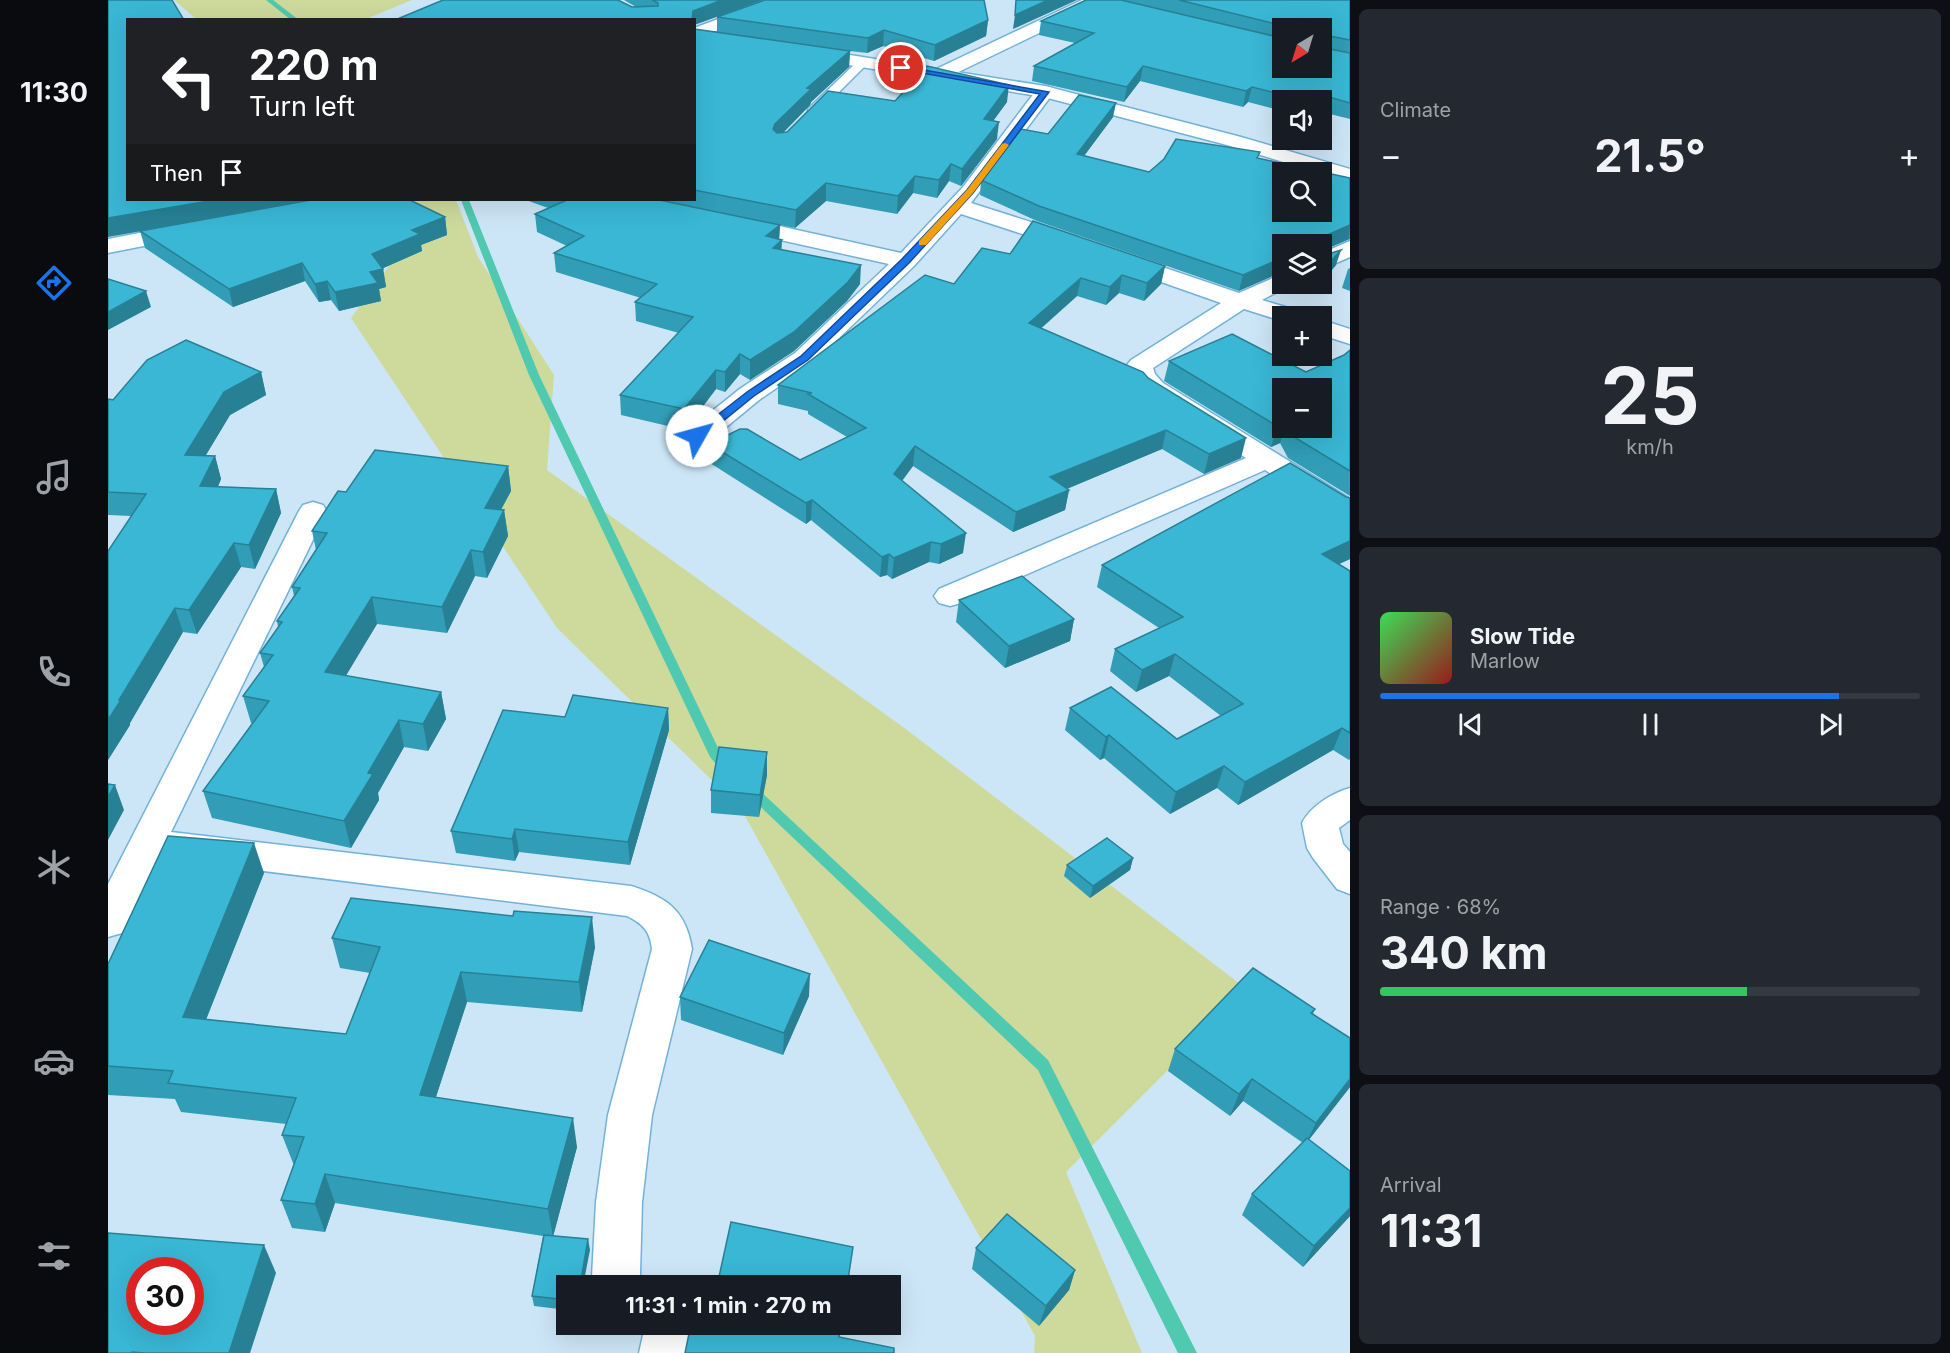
<!DOCTYPE html>
<meta charset="utf-8">
<style>
body{margin:0;font-family:Inter,sans-serif;background:#242831;color:#f1f3f6;height:100vh;display:flex;flex-direction:column;font-size:22px;white-space:nowrap}
*{box-sizing:border-box;margin:0}
p{font-size:20px;color:#9ea1a6}
.icon{flex:none;width:33px;height:33px;fill:none;stroke:currentColor;stroke-width:2;stroke-linecap:round;stroke-linejoin:round}
.map{position:relative;flex:1;overflow:hidden}
.details{display:flex;flex-direction:column;gap:9px;padding:9px;background:#0d0f14;width:600px}
.details>*{flex:none}
.top-card{position:absolute;left:18px;top:18px;width:570px;height:183px;border-radius:0px;box-shadow:0 6px 24px #0002;background:#202124;color:#fff;overflow:hidden}
.needle{width:39px;rotate:218deg}
.tools{position:absolute;left:1164px;top:18px;display:grid;gap:12px}
.tools a{display:grid;place-items:center;width:60px;height:60px;border-radius:0px;background:#171b24;box-shadow:0 6px 24px #0002;font-size:30px}
.speed{position:absolute;left:18px;top:1257px;display:flex;gap:12px;font-size:30px;font-weight:700;text-align:center}
.speed>*{display:grid;place-content:center;width:78px;height:78px;border-radius:50%;background:#171b24;box-shadow:0 6px 24px #0002;line-height:1}
.speed .limit{border:9px solid #d22;background:#fff;color:#111}
.pin{position:absolute;display:grid;place-items:center;width:51px;height:51px;color:#fff;margin:-26px;border:3px solid #fff;border-radius:50%;box-shadow:0 2px 6px #0007}
.me{position:absolute;width:66px;margin:-33px;rotate:52deg;stroke-linejoin:round;filter:drop-shadow(0 0 4px #0008)}
.turn{display:flex;align-items:center;gap:21px;height:126px;padding:0 24px;font-size:27px}
.turn .icon{width:78px;height:78px;stroke-width:2.5}
.turn b{display:block;font-size:42px;line-height:51px}
.then{display:flex;align-items:center;height:57px;padding:0 24px;background:#0003;gap:12px;font-size:22px}
.big{font-size:45px;font-weight:700;line-height:1.1}
.details .widget{flex:1;display:flex;flex-direction:column;justify-content:center;gap:9px;min-width:0;padding:0 21px;border-radius:9px;background:#242831}
.details .dial{align-items:center;gap:0}
.dial b{font-size:78px;line-height:1}
.song{display:flex;align-items:center;gap:18px}
.cover{width:72px;height:72px;border-radius:9px;background:linear-gradient(135deg,hsl(130 70% 55%),hsl(0 70% 35%))}
.played{height:6px;border-radius:3px;background:linear-gradient(90deg,#1a73e8 85%,#363941 85%)}
.keys{display:flex;justify-content:space-around;direction:ltr}
.heat{display:flex;justify-content:space-between;align-items:center;font-size:33px;direction:ltr}
.charge{height:9px;border-radius:4px;background:linear-gradient(90deg,#34c759 68%,#363941 0)}
.trip{position:absolute;left:448px;top:1275px;width:345px;height:60px;border-radius:0px;background:#171b24;box-shadow:0 6px 24px #0002;font-weight:700;line-height:60px;text-align:center}
main{display:flex;flex:1;min-height:0}
.menu{display:flex;flex-direction:column;width:108px;justify-content:space-around;align-items:center;background:#090b0e;color:#9ea1a6}
.menu .icon{width:42px;height:42px}
.menu .on{color:#1a73e8}
.menu b{font-size:27px;color:#f1f3f6}
.map>svg:first-child{display:block}
</style>
<main>
<nav class="menu">
<b>11:30</b>
<svg class="icon on" aria-label="directions" viewBox="0 0 24 24"><path d="M12 3l9 9-9 9-9-9zM9 14v-3h6M13 9l2 2-2 2"/></svg>
<svg class="icon" aria-label="music" viewBox="0 0 24 24"><path d="M9 18V5l10-2v13"/><circle cx="6" cy="18" r="3"/><circle cx="16" cy="16" r="3"/></svg>
<svg class="icon" aria-label="phone" viewBox="0 0 24 24"><path d="M5 4h4l2 5-3 2q2 4 5 5l2-3 5 2v4C11 20 4 13 5 4z"/></svg>
<svg class="icon" aria-label="climate" viewBox="0 0 24 24"><path d="M12 3v18M4 7l16 10M4 17L20 7"/></svg>
<svg class="icon" aria-label="car" viewBox="0 0 24 24"><path d="M5 17H2v-5l4-1 3-4h7l3 4 3 1v5h-3M9 17h6M6 11h13"/><circle cx="7" cy="17" r="2"/><circle cx="17" cy="17" r="2"/></svg>
<svg class="icon" aria-label="filters" viewBox="0 0 24 24"><path d="M4 7h16M4 17h16"/><circle cx="9" cy="7" r="2"/><circle cx="15" cy="17" r="2"/></svg>
</nav>
<div class="map">
<svg width="1242" height="1353" viewBox="0 0 1242 1353">
<rect width="100%" height="100%" fill="#cde6f7"/>
<g fill="#ceda9c">
<polygon points="66,0 304,0 258,19 88,19"/>
<polygon points="269,200 348,200 370,257 446,375 439,470 799,730 1140,990 958,1172 1034,1353 926,1353 927,1336 633,809 449,628 243,318 292,251"/>
</g>
<g fill="none" stroke-linecap="round" stroke-linejoin="round">
<g fill="#4fc9b0" fill-rule="evenodd">
<polygon points="158,0 165,0 191,20 183,20"/>
<polygon points="353,200 361,200 431,375 613,754 626,769 625,772 615,772 602,757 421,375"/>
<polygon points="644,786 649,788 940,1060 1089,1353 1070,1353 930,1070 639,794 637,791 639,788"/>
</g>
<g stroke="#72b2da" stroke-width="3">
<polygon id="service" points="755,59 759,60 759,64 708,115 700,115 700,109 751,60"/>
</g>
<g stroke="#72b2da" stroke-width="3">
<g id="minor">
<polygon points="662,0 685,0 683,3 586,39 586,28"/>
<polygon points="974,0 995,0 993,3 838,78 826,78 823,74 826,70"/>
<polygon points="937,86 944,88 946,92 863,203 970,237 973,242 970,247 962,249 954,247 853,214 806,266 705,363 651,400 599,443 589,445 579,443 575,437 579,431 633,388 687,353 781,264 618,228 615,223 618,218 626,216 793,253 855,187 930,88"/>
<polygon points="78,224 86,226 89,231 86,236 0,253 0,239"/>
<polygon points="1242,241 1242,257 1214,269 1214,253"/>
<polygon points="1013,253 1131,293 1174,274 1174,284 1184,284 1154,300 1191,311 1194,316 1174,316 1174,321 1136,309 1045,368 1047,374 1055,383 1242,499 1242,520 1232,517 1157,470 853,603 842,606 831,603 826,596 831,589 1138,458 1037,395 1022,376 1019,365 1023,360 1113,303 1005,265 1002,260 1005,255"/>
<polygon points="1214,320 1242,329 1242,344 1214,335"/>
<path d="M205 502 215 505 219 511 63 832 523 886C558 897 578 910 584 949L544 1115 534 1202 532 1274 537 1286H488L484 1277 488 1202 500 1115 544 949C542 931 535 924 519 916L50 858 14 933 0 937V884L191 511 195 505Z"/>
<path d="M1242 788V820L1231 828 1235 844 1242 852V894L1229 889 1205 858 1199 848 1194 823C1203 806 1224 793 1242 788Z"/>
<polygon points="531,1324 583,1324 586,1330 581,1353 531,1353 535,1335"/>
</g>
</g>
<g stroke="#72b2da" stroke-width="3">
<polygon id="tertiary" points="698,48 937,86 1133,137 1242,169 1242,182 1119,145 936,97 692,57 689,53 692,49"/>
</g>
<use href="#service" fill="#fff" fill-rule="evenodd"/>
<use href="#minor" fill="#fff" fill-rule="evenodd"/>
<use href="#tertiary" fill="#fff" fill-rule="evenodd"/>
</g>
<g fill="#319db7" fill-rule="evenodd">
<polygon points="333,0 510,0 524,7 528,7 516,0 655,0 586,25 586,20 333,1"/>
<path d="M978 0H1242V119L1214 112V100H1174V111L1140 102 1135 107 1032 81 1016 102 924 81 926 66 967 43 931 35 933 21ZM1174 28H1214L1174 68Z"/>
<polygon points="609,17 880,20 878,36 826,61 775,46 759,53 742,51 741,67 703,102 702,105 675,133 679,132 787,101 899,102 885,121 889,139 853,186 841,181 829,198 805,193 789,214 718,201 687,228 672,225 671,239 673,250 752,284 739,301 686,351 642,380 632,374 617,392 608,389 577,430 513,415 512,395 571,333 528,321 527,302 533,298 448,272 446,253 459,246 429,232 427,214 440,208 418,200 586,200 586,29 609,32"/>
<polygon points="1005,117 976,156 1041,172 1150,158 1242,178 1242,239 1217,249 1217,255 1228,265 1214,282 1214,244 1174,244 1131,291 929,221 872,195 873,180 940,134"/>
<polygon points="20,200 337,217 339,235 313,245 314,251 275,268 278,287 271,289 273,301 231,311 223,300 211,302 197,281 125,307 37,248 32,231"/>
<polygon points="902,254 1057,266 1053,284 1036,301 1011,293 998,305 969,296 933,328 1040,378 1133,458 1096,474 1054,449 959,489 961,490 957,510 905,532 805,466 794,481 855,553 831,564 821,562 784,579 779,575 772,577 703,520 698,524 602,463 601,444 692,460 739,437 700,414 700,411 670,404 670,385 846,284"/>
<polygon points="1242,268 1242,291 1234,288 1240,269"/>
<polygon points="1185,284 1212,284 1203,293 1184,287"/>
<path d="M1242 350V496L1180 458 1172 443 1163 447 1056 381 1061 361 1198 372 1236 355ZM1174 388 1214 428H1174Z"/>
<polygon points="153,372 158,395 122,415 98,455 107,456 113,479 110,487 168,489 173,513 147,569 133,567 89,634 75,632 22,723 22,725 0,760 0,551 23,516 0,515 0,400"/>
<polygon points="400,466 403,491 393,510 396,510 400,536 379,578 367,576 339,633 269,624 237,676 333,692 338,719 320,751 296,747 270,793 271,800 243,848 104,818 95,791 144,723 143,723 135,696 156,667 152,653 170,627 169,621 186,596 184,587 208,550 204,531 238,492"/>
<polygon points="1238,497 1242,498 1242,559 1231,564 1242,571 1242,759 1241,760 1225,750 1130,805 1109,788 1062,814 996,758 992,760 957,730 962,708 1069,739 1113,716 1061,676 1028,692 1002,671 1007,649 1051,628 989,587 994,565"/>
<polygon points="851,600 966,619 962,641 897,668 848,622"/>
<polygon points="560,708 561,730 522,865 411,852 407,861 348,853 343,831 457,717"/>
<polygon points="659,752 659,775 651,817 603,813 603,790"/>
<polygon points="1025,858 1022,870 982,898 956,876 959,865"/>
<polygon points="156,873 98,1020 238,1034 262,973 232,968 224,938 487,947 474,1012 359,1002 328,1097 469,1147 445,1236 482,1250 459,1286 459,1310 426,1306 424,1296 435,1236 227,1203 217,1232 184,1228 173,1200 186,1164 185,1163 174,1135 178,1124 73,1112 67,1099 0,1095 0,964"/>
<polygon points="701,996 675,1055 573,1020 572,997"/>
<polygon points="1207,1009 1205,1014 1242,1087 1201,1139 1242,1216 1195,1267 1134,1215 1144,1194 1195,1143 1135,1101 1122,1116 1060,1071 1067,1049"/>
<polygon points="868,1248 967,1270 961,1290 931,1326 864,1269"/>
</g>
<g fill="#288095">
<polygon points="614,0 655,0 586,25 586,20 584,20 585,11"/>
<polygon points="940,0 969,0 905,29 907,15"/>
<polygon points="880,20 878,36 826,61 827,45"/>
<polygon points="776,30 775,46 759,53 760,38"/>
<polygon points="742,51 741,67 703,102 702,105 667,141 665,129 667,124 699,88"/>
<polygon points="1035,66 1032,81 1016,102 1019,87"/>
<polygon points="901,85 899,102 874,136 876,119"/>
<polygon points="1144,87 1140,102 1135,107 1138,91"/>
<polygon points="1008,103 1005,117 967,168 969,154"/>
<polygon points="891,122 889,139 853,186 854,169"/>
<polygon points="843,164 841,181 829,198 831,180"/>
<polygon points="807,176 805,193 789,214 790,196"/>
<polygon points="718,183 718,201 687,228 688,210"/>
<polygon points="107,200 208,200 0,237 0,218"/>
<polygon points="337,217 339,235 313,245 314,251 271,270 275,269 278,287 271,289 273,301 231,311 227,292 262,272 264,254 304,230"/>
<polygon points="672,225 671,242 674,240 673,258 665,267 658,236"/>
<polygon points="1242,225 1241,239 1214,251 1217,236"/>
<polygon points="1233,250 1228,265 1214,282 1214,271"/>
<polygon points="1174,258 1174,272 1131,291 1135,275"/>
<polygon points="194,263 197,281 125,307 121,289"/>
<polygon points="753,265 752,284 739,301 686,351 642,380 642,360"/>
<polygon points="1057,266 1053,284 1036,301 1039,283"/>
<polygon points="1014,275 1011,293 998,305 1002,287"/>
<polygon points="973,278 969,296 918,342 921,323"/>
<polygon points="219,281 223,300 211,302 207,284"/>
<polygon points="1206,284 1212,284 1203,293"/>
<polygon points="38,291 43,307 0,330 0,312"/>
<polygon points="632,354 632,374 617,392 617,372"/>
<polygon points="608,370 608,389 577,430 576,409"/>
<polygon points="153,372 158,395 122,415 84,478 77,455 116,392"/>
<polygon points="1174,424 1174,428 1177,428 1172,443 1163,447 1169,426"/>
<polygon points="1058,430 1054,449 939,497 942,477"/>
<polygon points="1138,438 1133,458 1096,474 1101,454"/>
<polygon points="807,446 805,466 784,494 786,474"/>
<polygon points="107,456 113,479 99,510 92,486"/>
<polygon points="400,466 403,491 380,533 377,508"/>
<polygon points="168,489 173,513 147,569 141,545"/>
<polygon points="961,490 957,510 905,532 908,512"/>
<polygon points="704,500 703,520 698,524 698,503"/>
<polygon points="396,510 400,536 379,578 375,552"/>
<polygon points="858,533 855,553 831,564 833,544"/>
<polygon points="1242,541 1242,559 1207,575 1214,554"/>
<polygon points="823,542 821,562 784,579 786,558"/>
<polygon points="126,543 133,567 89,634 81,610"/>
<polygon points="363,550 367,576 339,633 334,607"/>
<polygon points="781,554 779,575 772,577 774,557"/>
<polygon points="264,597 269,624 224,699 217,672"/>
<polygon points="67,608 75,632 22,723 22,725 0,760 0,720 11,700"/>
<polygon points="966,619 962,641 897,668 901,646"/>
<polygon points="1067,654 1061,676 1028,692 1034,670"/>
<polygon points="333,692 338,719 320,751 315,724"/>
<polygon points="560,708 561,730 522,865 520,842"/>
<polygon points="291,720 296,747 270,793 271,800 243,848 236,821 260,773"/>
<polygon points="1234,728 1225,750 1130,805 1137,782"/>
<polygon points="1001,735 996,758 992,760 998,737"/>
<polygon points="659,752 659,775 651,817 652,795"/>
<polygon points="1116,766 1109,788 1062,814 1068,792"/>
<polygon points="7,785 16,810 0,840 0,797"/>
<polygon points="407,829 411,852 407,861 404,839"/>
<polygon points="146,843 156,873 87,1047 75,1017"/>
<polygon points="1025,858 1022,870 982,898 985,886"/>
<polygon points="484,917 487,947 474,1012 471,982"/>
<polygon points="353,972 359,1002 319,1124 312,1095"/>
<polygon points="702,974 701,996 675,1055 676,1033"/>
<polygon points="1144,1079 1135,1101 1122,1116 1131,1094"/>
<polygon points="1242,1079 1242,1087 1197,1145 1208,1123"/>
<polygon points="465,1118 469,1147 445,1237 440,1209"/>
<polygon points="217,1174 227,1203 217,1232 207,1204"/>
<polygon points="1242,1208 1242,1216 1195,1267 1206,1246"/>
<polygon points="480,1239 482,1250 475,1286 472,1286"/>
<polygon points="156,1245 168,1273 142,1353 121,1353"/>
<polygon points="967,1270 961,1290 931,1326 938,1306"/>
</g>
<g fill="#39b7d5" stroke="#288095" stroke-width="1.5" fill-rule="evenodd">
<polygon points="0,0 64,0 76,20 20,20 20,200 107,200 0,218"/>
<polygon points="335,0 510,0 524,7 550,6 550,3 544,0 614,0 585,11 584,20 287,20"/>
<polygon points="657,0 876,0 880,20 827,45 776,30 760,38 609,17"/>
<polygon points="908,0 940,0 907,15"/>
<polygon points="978,0 1013,0 1174,38 1174,68 1214,68 1214,28 1180,28 1180,27 1071,0 1242,0 1242,40 1216,35 1216,48 1242,53 1242,103 1214,95 1207,100 1196,100 1144,87 1138,91 1035,66 1019,87 926,66 986,33 933,21"/>
<polygon points="586,29 742,51 699,88 703,89 667,124 665,129 669,133 679,132 720,91 787,101 819,66 901,85 876,119 891,122 854,169 843,164 831,180 807,176 790,196 718,183 688,210 586,190"/>
<path d="M971 95 1008 103 969 154 1041 172 1056 159 1068 139 1152 152 1149 158 1242 178V225L1217 236V255L1233 250 1214 271V244H1174V258L1135 275 931 206 873 180 913 129 940 134ZM1174 172H1214V212H1174Z"/>
<polygon points="203,200 302,200 337,217 304,230 312,234 264,254 275,269 262,272 270,283 227,292 219,281 207,284 194,263 121,289 32,231"/>
<polygon points="459,200 551,200 672,225 658,236 674,240 665,248 753,265 740,282 686,332 642,360 632,354 617,372 608,370 576,409 512,395 585,317 527,302 549,284 446,253 476,236 427,214"/>
<polygon points="925,221 1057,266 1039,283 1014,275 1002,287 973,278 921,323 1035,372 1040,378 1138,438 1101,454 1058,430 942,477 961,490 908,512 807,446 786,474 858,533 833,544 823,542 786,558 781,554 774,557 704,500 698,503 601,444 632,429 639,429 692,460 758,428 700,394 704,393 670,385 817,275 846,284 874,248 902,254"/>
<polygon points="0,279 38,291 0,312"/>
<polygon points="1124,334 1198,372 1236,355 1242,350 1242,471 1186,437 1181,428 1214,428 1214,388 1174,388 1174,424 1169,426 1061,361"/>
<polygon points="78,340 153,372 116,392 77,455 107,456 92,486 168,489 141,545 126,543 81,610 67,608 11,700 13,700 0,720 0,551 38,494 0,492 0,400 1,399 5,400 39,360"/>
<polygon points="267,450 400,466 377,508 396,510 375,552 363,550 334,607 264,597 217,672 333,692 315,724 291,720 260,773 265,774 236,821 95,791 161,701 135,696 165,655 152,653 174,622 169,621 192,588 184,587 219,533 204,531 230,491 238,492"/>
<polygon points="1182,463 1238,497 1242,498 1242,541 1214,554 1242,571 1242,733 1234,728 1137,782 1116,766 1068,792 1001,735 998,737 962,708 1003,687 1069,739 1135,704 1067,654 1034,670 1007,649 1075,617 994,565"/>
<polygon points="914,576 966,619 901,646 851,600"/>
<polygon points="465,695 560,708 520,842 407,829 404,839 343,831 395,710 457,717"/>
<polygon points="611,747 659,752 652,795 603,790"/>
<polygon points="0,784 7,785 0,797"/>
<polygon points="60,836 146,843 75,1017 238,1034 272,947 224,938 243,898 405,916 406,911 484,917 471,982 353,972 312,1095 465,1118 440,1209 217,1174 207,1204 173,1200 196,1137 174,1135 188,1098 60,1083 65,1071 0,1066 0,964"/>
<polygon points="999,838 1025,858 985,886 959,865"/>
<polygon points="601,940 702,974 676,1033 572,997"/>
<polygon points="1145,968 1207,1009 1203,1013 1242,1038 1242,1079 1208,1123 1144,1079 1131,1094 1067,1049"/>
<polygon points="1199,1138 1242,1171 1242,1208 1206,1246 1144,1194"/>
<polygon points="899,1214 967,1270 938,1306 868,1248"/>
<polygon points="623,1222 745,1247 739,1286 609,1286"/>
<path d="M0 1233 156 1245 121 1353H37L24 1352V1353H0ZM32 1270H82V1322H32Z"/>
<polygon points="436,1235 480,1239 472,1286 459,1286 459,1300 424,1296"/>
<polygon points="583,1324 733,1324 731,1337 786,1348 786,1353 577,1353"/>
</g>
<polygon fill="#1a73e8" stroke="#114b97" stroke-width="1.5" points="793,66 941,92 865,193 801,263 700,360 646,396 593,439 585,439 585,434 639,392 693,356 794,259 859,190 932,94 791,69"/>
<polygon fill="#f59e0b" points="897,143 901,145 865,193 818,245 811,245 811,241 859,190 894,144"/>
</svg>
<div class="tools">
<a><svg class="needle" viewBox="-14 -14 28 28"><path d="M0-13l5 13h-10z" fill="#e53935"/><path d="M0 13l5-13h-10z" fill="#9ea1a6"/></svg></a>
<a><svg class="icon" aria-label="sound" viewBox="0 0 24 24"><path d="M4 9h4l5-4v14l-5-4H4zM17 9q2 3 0 6"/></svg></a>
<a><svg class="icon" aria-label="search" viewBox="0 0 24 24"><circle cx="10" cy="10" r="6"/><path d="M15 15l6 6"/></svg></a>
<a><svg class="icon" aria-label="layers" viewBox="0 0 24 24"><path d="M12 4l9 5-9 5-9-5zM3 14l9 5 9-5"/></svg></a>
<a>+</a>
<a>−</a>
</div>
<div class="speed"><div class="limit">30</div></div>
<div class="pin" style="left:793px;top:68px;background:#d93025"><svg class="icon" aria-label="arrive" viewBox="0 0 24 24"><path d="M6 21V4h12l-3 4 3 4H6"/></svg></div>
<svg class="me" style="left:589px;top:436px" viewBox="-20 -20 40 40"><circle r="19" fill="#fff"/><path d="M0-13L10 11 0 6-10 11z" fill="#1a73e8"/></svg>
<div class="trip">11:31 · 1 min · 270 m</div>
<div class="top-card">
<div class="turn"><svg class="icon" aria-label="left" viewBox="0 0 24 24"><path d="M17 20v-9H6M10 6l-5 5 5 5"/></svg><div><b>220 m</b>Turn left</div></div>
<div class="then">Then<svg class="icon" aria-label="arrive" viewBox="0 0 24 24"><path d="M6 21V4h12l-3 4 3 4H6"/></svg></div>
</div>
</div>
<section class="details">
<div class="widget"><p>Climate</p>
<div class="heat"><a>−</a><b class="big">21.5°</b><a>+</a></div>
</div>
<div class="widget dial"><b>25</b><p>km/h</p></div>
<div class="widget">
<div class="song"><i class="cover"></i><div><b>Slow Tide</b><p>Marlow</p></div></div>
<div class="played"></div>
<div class="keys"><svg class="icon" aria-label="previous" viewBox="0 0 24 24"><path d="M18 5L8 12l10 7zM5 5v14"/></svg><svg class="icon" aria-label="pause" viewBox="0 0 24 24"><path d="M8 5v14M16 5v14"/></svg><svg class="icon" aria-label="next" viewBox="0 0 24 24"><path d="M6 5l10 7-10 7zM19 5v14"/></svg></div>
</div>
<div class="widget"><p>Range · 68%</p><b class="big">340 km</b><div class="charge"></div></div>
<div class="widget"><p>Arrival</p><b class="big">11:31</b></div>
</section>
</main>
